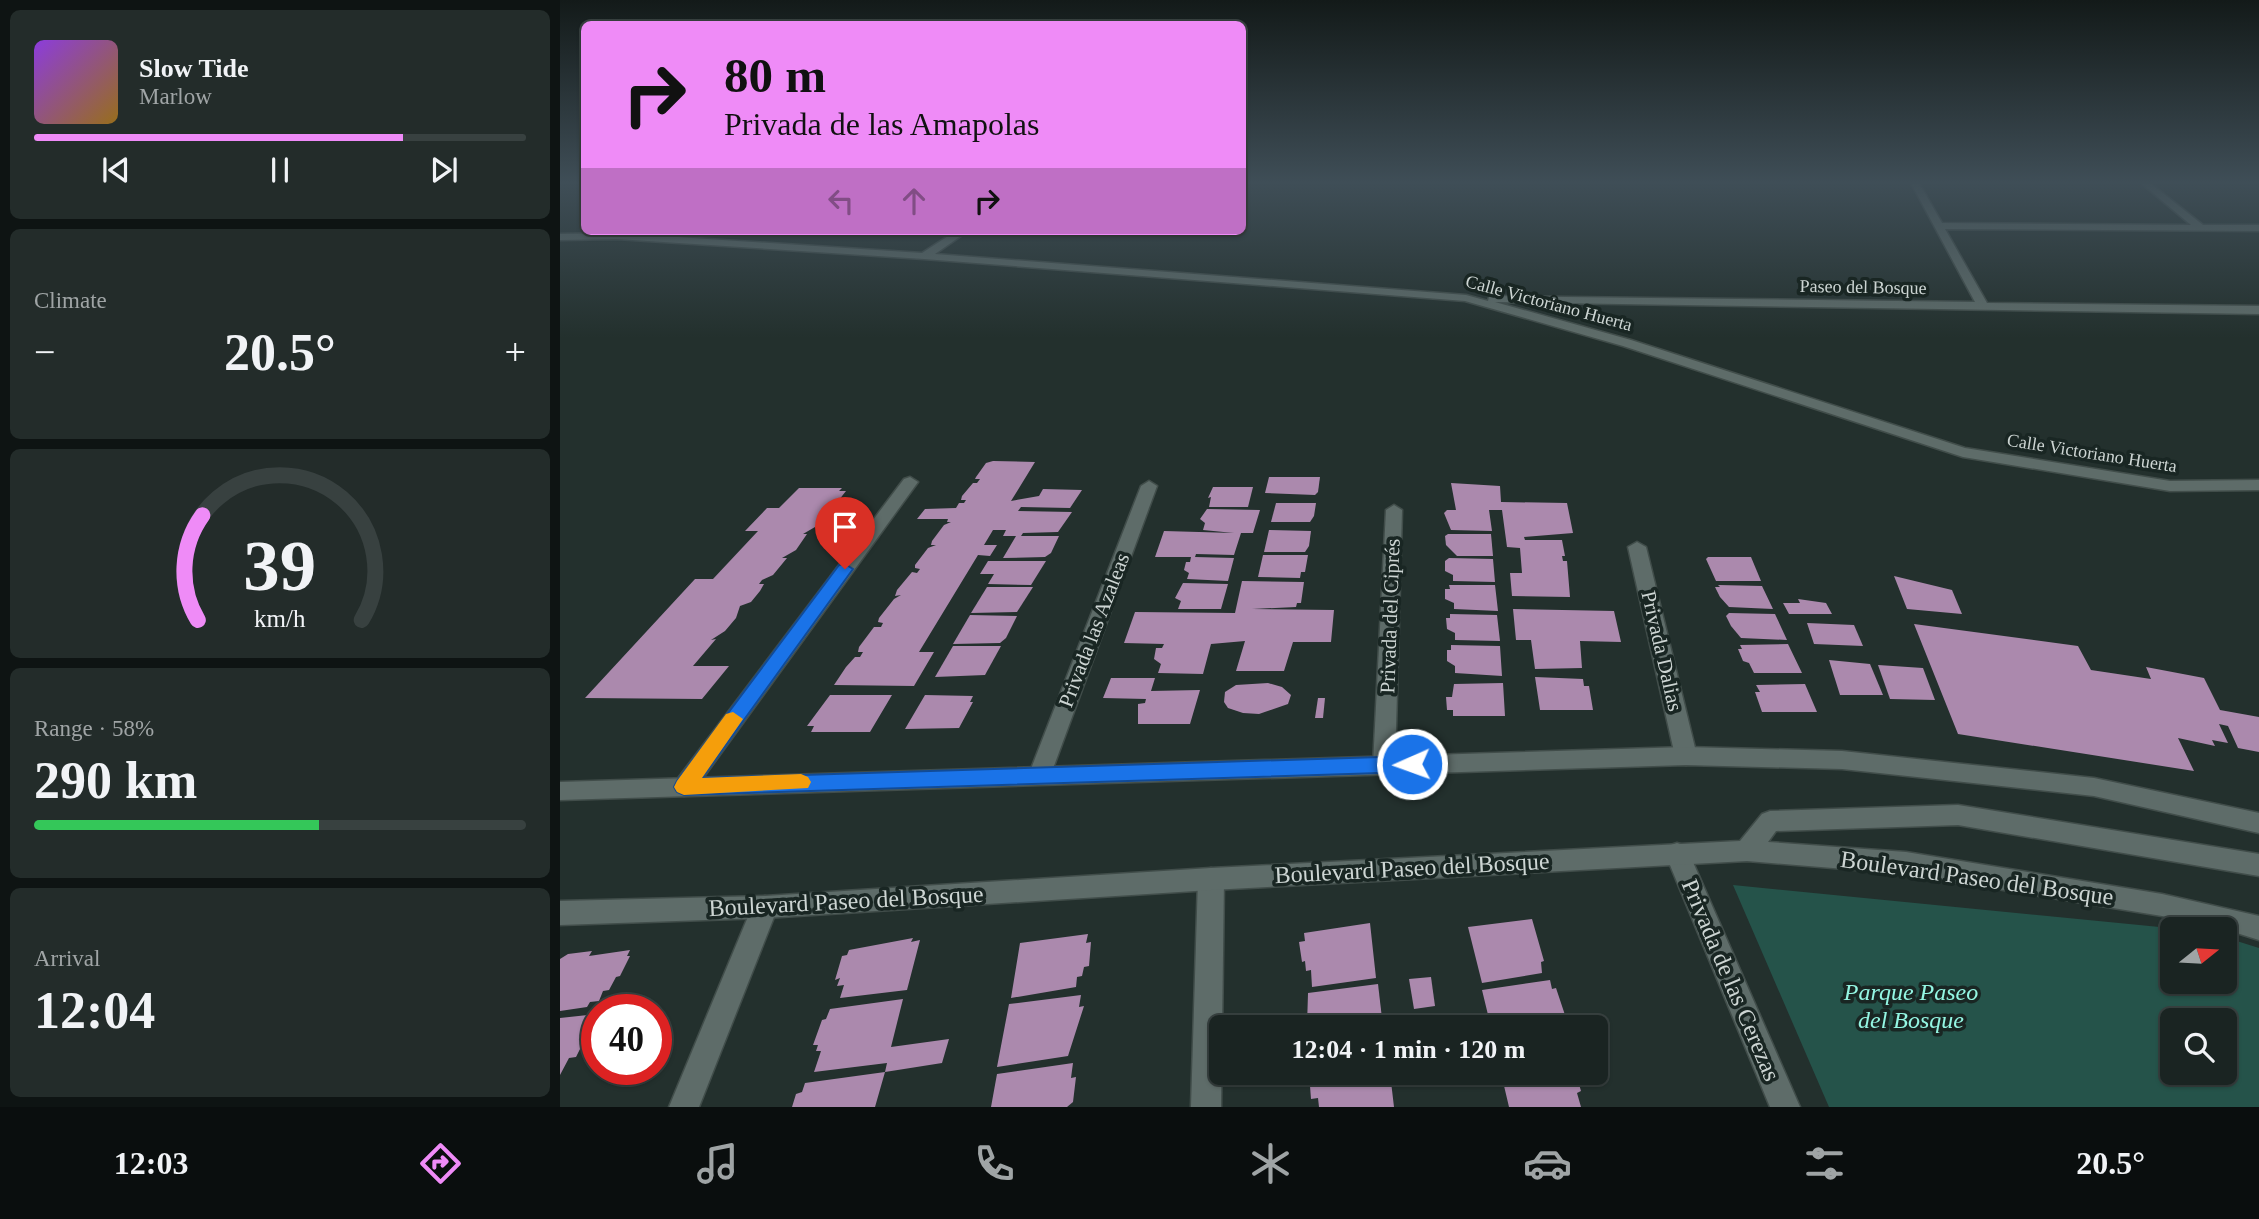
<!DOCTYPE html>
<meta charset="utf-8">
<style>
body{margin:0;font-family:"Times New Roman",serif;background:#232c2a;color:#f1f3f6;height:100vh;display:flex;flex-direction:column;font-size:26px;white-space:nowrap}
*{box-sizing:border-box;margin:0}
p{font-size:23px;color:#9fa4a5}
.icon{flex:none;width:38px;height:38px;fill:none;stroke:currentColor;stroke-width:2;stroke-linecap:round;stroke-linejoin:round}
.map{position:relative;flex:1;overflow:hidden}
.drawer{display:flex;flex-direction:column;gap:10px;padding:10px;background:#0e1413;width:560px}
.drawer>*{flex:none}
.top-card{position:absolute;left:21px;top:21px;width:665px;height:214px;border-radius:10px;box-shadow:0 2px 5px #0004,0 0 0 2px #384140;background:#ef8bf7;color:#111;overflow:hidden}
.needle{width:46px;rotate:72deg}
.controls{position:absolute;left:1600px;top:917px;display:grid;gap:14px}
.controls a{display:grid;place-items:center;width:77px;height:77px;border-radius:10px;background:#1a2422;box-shadow:0 2px 5px #0004,0 0 0 2px #384140;font-size:35px}
.speed{position:absolute;left:21px;top:994px;display:flex;gap:14px;font-size:35px;font-weight:700;text-align:center}
.speed>*{display:grid;place-content:center;width:91px;height:91px;border-radius:50%;background:#1a2422;box-shadow:0 2px 5px #0004,0 0 0 2px #384140;line-height:1}
.speed .limit{border:10px solid #d22;background:#fff;color:#111}
.pin{position:absolute;display:grid;place-items:center;width:60px;height:60px;color:#fff;margin:-72px -30px;border-radius:50% 50% 50% 0;rotate:-45deg;box-shadow:0 0 7px #0007}
.pin .icon{rotate:45deg}
.me{position:absolute;width:77px;margin:-38px;rotate:268deg;stroke-linejoin:round;filter:drop-shadow(0 0 5px #0008)}
.turn{display:flex;align-items:center;gap:24px;height:147px;padding:0 28px;font-size:32px}
.turn .icon{width:91px;height:91px;stroke-width:2.5}
.turn b{display:block;font-size:49px;line-height:60px}
.lanes{display:flex;align-items:center;height:66px;padding:0 28px;background:#0003;justify-content:center;gap:35px;direction:ltr}
.lanes .off{opacity:.35}
.big{font-size:52px;font-weight:800;line-height:1.1}
.drawer .card{flex:1;display:flex;flex-direction:column;justify-content:center;gap:10px;min-width:0;padding:0 24px;border-radius:10px;background:#232c2a}
.drawer .dial{align-items:center;gap:0}
.dial svg{height:182px;overflow:visible;fill:none;stroke:#384140;stroke-width:7;stroke-linecap:round;text-anchor:middle}
.dial text{fill:#f1f3f6;stroke:none}
.song{display:flex;align-items:center;gap:21px}
.cover{width:84px;height:84px;border-radius:10px;background:linear-gradient(135deg,hsl(270 70% 55%),hsl(40 70% 35%))}
.played{height:7px;border-radius:4px;background:linear-gradient(90deg,#ef8bf7 75%,#384140 75%)}
.keys{display:flex;justify-content:space-around;direction:ltr}
.heat{display:flex;justify-content:space-between;align-items:center;font-size:38px;direction:ltr}
.charge{height:10px;border-radius:5px;background:linear-gradient(90deg,#34c759 58%,#384140 0)}
.trip{position:absolute;left:649px;top:1015px;width:399px;height:70px;border-radius:10px;background:#1a2422;box-shadow:0 2px 5px #0004,0 0 0 2px #384140;font-weight:800;line-height:70px;text-align:center}
.tabs{display:flex;height:112px;justify-content:space-around;align-items:center;background:#0a0e0e;color:#9fa4a5}
.tabs .icon{width:49px;height:49px}
.tabs .active{color:#ef8bf7}
.tabs b{font-size:32px;color:#f1f3f6}
main{display:flex;flex:1;min-height:0}
.map>svg:first-child{display:block}
</style>
<main>
<section class="drawer">
<div class="card">
<div class="song"><i class="cover"></i><div><b>Slow Tide</b><p>Marlow</p></div></div>
<div class="played"></div>
<div class="keys"><svg class="icon" aria-label="previous" viewBox="0 0 24 24"><path d="M18 5L8 12l10 7zM5 5v14"/></svg><svg class="icon" aria-label="pause" viewBox="0 0 24 24"><path d="M8 5v14M16 5v14"/></svg><svg class="icon" aria-label="next" viewBox="0 0 24 24"><path d="M6 5l10 7-10 7zM19 5v14"/></svg></div>
</div>
<div class="card"><p>Climate</p>
<div class="heat"><a>−</a><b class="big">20.5°</b><a>+</a></div>
</div>
<div class="card dial"><svg viewBox="0 0 100 80">
<path d="M14 69A42 42 0 1 1 86 69"/>
<path d="M14 69A42 42 0 0 1 16 23" stroke="#ef8bf7"/>
<text x="50" y="56" font-size="32" font-weight="700">39</text>
<text x="50" y="72" font-size="11">km/h</text>
</svg></div>
<div class="card"><p>Range · 58%</p><b class="big">290 km</b><div class="charge"></div></div>
<div class="card"><p>Arrival</p><b class="big">12:04</b></div>
</section>
<div class="map">
<svg width="1699" height="1107" viewBox="0 0 1699 1107">
<rect width="100%" height="100%" fill="#23302d"/>
<path fill="#25534a" fill-rule="evenodd" d="M1173 885 1620 929H1612V982H1664V937L1699 948V1107H1269ZM1612 1020H1664V1073H1612Z"/>
<g fill="#ab89ad">
<polygon points="433,461 475,462 451,501 479,496 483,489 522,490 510,508 461,507 458,511 512,512 498,532 463,533 461,536 499,536 491,553 485,557 443,558 456,536 443,536 446,530 433,530 424,545 437,545 430,556 418,555 359,652 374,652 354,686 274,685 286,667 295,657 300,657 303,652 298,652 299,647 314,627 321,627 323,623 318,622 319,618 334,599 341,595 335,596 337,590 352,572 357,573 360,569 355,568 355,565 368,548 376,545 371,545 372,541 384,525 391,522 387,522 388,519 357,519 365,509 396,508 399,503 404,503 406,500 401,500 402,496 413,483 417,483 420,479 415,479 416,477 426,463"/>
<polygon points="709,477 760,477 758,492 755,495 705,493"/>
<polygon points="891,483 940,486 941,502 1007,503 1013,533 964,537 965,540 1002,540 1005,556 1002,556 1003,561 1007,561 1010,597 952,596 950,573 962,573 960,548 947,547 942,510 929,510 932,531 891,530 884,513 887,510 896,510"/>
<polygon points="653,487 693,487 688,507 649,507 651,497 648,498"/>
<polygon points="239,488 282,488 279,491 286,491 275,505 261,512 267,512 255,527 243,534 247,534 236,550 222,558 227,558 213,575 202,580 199,584 204,584 200,591 191,602 180,606 176,618 165,631 151,640 156,639 133,666 169,666 142,699 25,698 135,579 153,579 198,531 185,531 207,508 219,508"/>
<polygon points="716,503 756,503 754,516 750,522 711,522"/>
<polygon points="647,509 700,510 693,533 681,533 674,555 636,554 635,557 674,558 668,581 627,579 629,573 624,570 626,562 630,562 631,557 595,557 604,531 674,533 643,530 645,523 640,519"/>
<polygon points="709,530 751,531 749,546 745,552 704,552"/>
<polygon points="888,534 931,534 933,556 897,556 886,545 885,536"/>
<polygon points="703,555 748,555 745,572 741,572 740,578 698,577"/>
<polygon points="1148,557 1191,557 1201,581 1156,581 1146,559"/>
<polygon points="889,558 933,559 935,582 893,581 893,575 885,571 885,561"/>
<polygon points="428,561 486,561 471,585 428,584 434,574 420,574"/>
<polygon points="1334,576 1392,590 1402,614 1347,609"/>
<polygon points="682,581 744,582 741,603 737,603 736,607 692,609 774,610 771,642 733,642 724,671 676,671 685,641 651,644 643,674 598,673 601,664 594,659 596,648 602,648 604,644 564,643 575,612 675,613"/>
<polygon points="623,583 668,584 661,609 618,609 621,601 615,598"/>
<polygon points="889,585 935,585 938,611 894,609 894,603 885,599 885,589 890,589"/>
<polygon points="1158,585 1202,586 1213,609 1169,607 1160,597 1155,587 1160,587"/>
<polygon points="427,587 473,587 457,612 411,613"/>
<polygon points="1238,599 1266,603 1272,614 1229,614 1223,603 1240,603"/>
<polygon points="953,609 1054,611 1061,642 1020,641 1022,668 975,669 971,640 956,640"/>
<polygon points="1169,613 1215,614 1227,640 1181,638 1171,626 1166,616"/>
<polygon points="890,614 937,615 940,641 895,640 895,633 887,629 886,618 890,618"/>
<polygon points="410,615 457,616 446,638 440,643 393,644"/>
<polygon points="1247,623 1294,625 1303,646 1254,644"/>
<polygon points="1354,624 1518,646 1531,670 1591,679 1586,667 1644,678 1660,710 1699,717 1699,752 1678,748 1668,726 1659,724 1668,743 1652,740 1655,746 1618,738 1634,771 1398,734"/>
<polygon points="1228,644 1242,673 1194,673 1189,663 1183,661 1178,649 1182,649 1180,645"/>
<polygon points="891,645 940,646 942,676 895,673 895,666 887,661 887,650 891,650"/>
<polygon points="393,646 441,646 425,675 375,677"/>
<polygon points="1269,660 1310,664 1323,695 1280,695"/>
<polygon points="1318,665 1363,668 1375,700 1330,699"/>
<polygon points="975,677 1023,679 1024,686 1029,686 1033,710 980,710"/>
<polygon points="551,678 595,678 591,691 640,690 630,724 578,724 578,704 585,703 586,699 543,698"/>
<polygon points="708,683 722,687 731,695 728,704 699,714 683,713 668,708 664,702 665,692 676,685"/>
<polygon points="943,683 945,716 893,716 893,710 887,710 886,697 892,697 894,684"/>
<polygon points="1245,684 1257,712 1202,712 1195,692 1200,692 1196,685"/>
<polygon points="270,695 332,695 310,732 251,732 254,726 247,726"/>
<polygon points="365,695 413,696 410,702 413,702 399,728 345,729"/>
<polygon points="758,698 765,698 763,718 755,718"/>
<polygon points="972,919 984,961 981,962 982,973 922,983 908,927"/>
<polygon points="810,923 816,978 752,987 751,970 746,971 745,961 742,962 739,942 745,941 744,933"/>
<polygon points="528,934 526,943 531,942 529,966 524,967 522,976 517,977 516,987 451,998 460,943"/>
<polygon points="353,938 351,942 360,940 347,990 280,998 284,985 277,986 280,978 275,980 282,956 287,955 289,950"/>
<polygon points="70,950 67,956 70,956 60,976 56,977 49,990 43,991 39,1001 30,1002 27,1007 0,1011 0,959 8,954 32,951 29,956"/>
<polygon points="871,977 875,1006 854,1009 849,979"/>
<polygon points="990,980 992,989 996,988 1005,1015 1000,1016 1001,1027 909,1027 930,1023 922,990"/>
<polygon points="818,984 823,1027 747,1027 748,993"/>
<polygon points="521,995 519,1007 524,1006 508,1056 437,1067 449,1004"/>
<polygon points="343,999 331,1047 389,1039 382,1063 325,1072 327,1063 254,1072 261,1051 256,1051 258,1045 253,1045 262,1020 266,1019 270,1009"/>
<polygon points="37,1014 33,1022 37,1021 37,1024 28,1043 23,1043 16,1057 9,1058 0,1075 0,1018"/>
<polygon points="513,1063 511,1078 516,1077 513,1102 507,1107 431,1107 437,1074"/>
<polygon points="325,1072 315,1107 232,1107 236,1094 242,1092 245,1083"/>
<polygon points="749,1073 830,1073 834,1107 759,1107 758,1098 751,1099"/>
<polygon points="941,1073 1023,1073 1027,1083 1019,1084 1021,1091 1017,1093 1021,1107 949,1107"/>
</g>
<g fill="none" stroke-linecap="round" stroke-linejoin="round">
<g stroke="#414d4a" stroke-width="3">
<g id="street">
<polygon points="1351,183 1359,183 1382,223 1631,225 1581,183 1590,183 1643,225 1699,225 1699,231 1385,229 1427,303 1699,306 1699,314 935,302 1071,340 1405,448 1610,481 1699,480 1699,490 1610,491 1403,457 1063,346 905,301 364,259 57,239 0,240 0,234 57,233 362,253 396,231 408,231 375,254 906,295 928,301 929,297 933,296 1415,302"/>
<polygon points="350,477 358,482 132,793 124,796 116,793 112,787 116,781 344,479"/>
<polygon points="589,481 597,486 491,774 488,780 480,783 472,780 469,774 581,486"/>
<polygon points="834,505 842,510 835,765 832,771 824,774 816,771 813,765 826,510"/>
<polygon points="1077,542 1086,547 1137,756 1134,762 1126,765 1118,762 1115,756 1068,547"/>
<polygon points="1117,843 1126,846 1129,853 1240,1107 1210,1107 1105,853 1108,846"/>
<polygon points="651,868 660,871 664,879 661,1107 631,1107 638,879 642,871"/>
<polygon points="205,896 214,899 218,907 139,1107 109,1107 192,907 196,899"/>
</g>
</g>
<g stroke="#414d4a" stroke-width="3">
<g id="secondary">
<polygon points="1126,747 1282,751 1534,778 1699,813 1699,833 1534,796 1282,769 1126,765 0,800 0,782"/>
<polygon points="1398,805 1699,854 1699,876 1398,825 1216,831 1208,842 1346,852 1602,894 1699,916 1699,940 1664,929 1602,916 1346,874 1187,861 651,890 205,918 0,925 0,901 205,896 651,868 1180,841 1202,814 1210,811"/>
</g>
</g>
<use href="#street" fill="#5e6c69" fill-rule="evenodd"/>
<use href="#secondary" fill="#5e6c69" fill-rule="evenodd"/>
</g>
<linearGradient id="sky" x2="0" y2="1"><stop stop-color="#131a19"/><stop offset="0.54" stop-color="#3f4e57"/><stop offset="1" stop-color="#3f4e57" stop-opacity="0"/></linearGradient>
<rect width="1699" height="338" fill="url(#sky)"/>
<polygon fill="#1a73e8" stroke="#114b97" stroke-width="2" points="285,564 293,569 142,778 852,756 859,758 862,764 859,769 852,772 124,795 117,792 114,787 117,781 279,565"/>
<polygon fill="#f59e0b" points="173,712 183,719 142,778 241,774 248,777 251,782 248,788 124,795 117,792 114,787 117,781 166,714"/>
<g text-anchor="middle" stroke-width="7" stroke-linejoin="round" paint-order="stroke">
<g font-size="18" fill="#cdd5d3" stroke="#192623">
<text transform="translate(1303 287) rotate(1)" y="6">Paseo del Bosque</text>
<text transform="translate(989 303) rotate(15)" y="6">Calle Victoriano Huerta</text>
<text transform="translate(1532 453) rotate(9)" y="6">Calle Victoriano Huerta</text>
</g>
<g font-size="21" fill="#cdd5d3" stroke="#192623">
<text transform="translate(830 616) rotate(-88)" y="7">Privada del Ciprés</text>
<text transform="translate(534 630) rotate(-69)" y="7">Privada las Azaleas</text>
<text transform="translate(1102 651) rotate(77)" y="7">Privada Dalias</text>
</g>
<g font-size="24" fill="#cdd5d3" stroke="#192623">
<text transform="translate(852 868) rotate(-3)" y="8">Boulevard Paseo del Bosque</text>
<text transform="translate(1417 878) rotate(8)" y="8">Boulevard Paseo del Bosque</text>
<text transform="translate(286 901) rotate(-3)" y="8">Boulevard Paseo del Bosque</text>
<text transform="translate(1171 980) rotate(67)" y="8">Privada de las Cerezas</text>
</g>
<g font-size="24" font-style="italic" fill="#94f6e3" stroke="#192623">
<text x="1351" y="1000">Parque Paseo<tspan x="1351" dy="28">del Bosque</tspan></text>
</g>
</g>
</svg>
<div class="controls">
<a><svg class="needle" viewBox="-14 -14 28 28"><path d="M0-13l5 13h-10z" fill="#e53935"/><path d="M0 13l5-13h-10z" fill="#9fa4a5"/></svg></a>
<a><svg class="icon" aria-label="search" viewBox="0 0 24 24"><circle cx="10" cy="10" r="6"/><path d="M15 15l6 6"/></svg></a>
</div>
<div class="speed"><div class="limit">40</div></div>
<div class="pin" style="left:285px;top:569px;background:#d93025"><svg class="icon" aria-label="arrive" viewBox="0 0 24 24"><path d="M6 21V4h12l-3 4 3 4H6"/></svg></div>
<svg class="me" style="left:852px;top:764px" viewBox="-20 -20 40 40"><circle r="17" fill="#1a73e8" stroke="#fff" stroke-width="3"/><path d="M0-11L8 9 0 5-8 9z" fill="#fff"/></svg>
<div class="trip">12:04 · 1 min · 120 m</div>
<div class="top-card">
<div class="turn"><svg class="icon" aria-label="right" viewBox="0 0 24 24"><path d="M7 20v-9h11M14 6l5 5-5 5"/></svg><div><b>80 m</b>Privada de las Amapolas</div></div>
<div class="lanes"><svg class="icon off" aria-label="left" viewBox="0 0 24 24"><path d="M17 20v-9H6M10 6l-5 5 5 5"/></svg><svg class="icon off" aria-label="ahead" viewBox="0 0 24 24"><path d="M12 20V5M6 11l6-6 6 6"/></svg><svg class="icon" aria-label="right" viewBox="0 0 24 24"><path d="M7 20v-9h11M14 6l5 5-5 5"/></svg></div>
</div>
</div>
</main>
<nav class="tabs">
<b>12:03</b>
<svg class="icon active" aria-label="directions" viewBox="0 0 24 24"><path d="M12 3l9 9-9 9-9-9zM9 14v-3h6M13 9l2 2-2 2"/></svg>
<svg class="icon" aria-label="music" viewBox="0 0 24 24"><path d="M9 18V5l10-2v13"/><circle cx="6" cy="18" r="3"/><circle cx="16" cy="16" r="3"/></svg>
<svg class="icon" aria-label="phone" viewBox="0 0 24 24"><path d="M5 4h4l2 5-3 2q2 4 5 5l2-3 5 2v4C11 20 4 13 5 4z"/></svg>
<svg class="icon" aria-label="climate" viewBox="0 0 24 24"><path d="M12 3v18M4 7l16 10M4 17L20 7"/></svg>
<svg class="icon" aria-label="car" viewBox="0 0 24 24"><path d="M5 17H2v-5l4-1 3-4h7l3 4 3 1v5h-3M9 17h6M6 11h13"/><circle cx="7" cy="17" r="2"/><circle cx="17" cy="17" r="2"/></svg>
<svg class="icon" aria-label="filters" viewBox="0 0 24 24"><path d="M4 7h16M4 17h16"/><circle cx="9" cy="7" r="2"/><circle cx="15" cy="17" r="2"/></svg>
<b>20.5°</b>
</nav>
